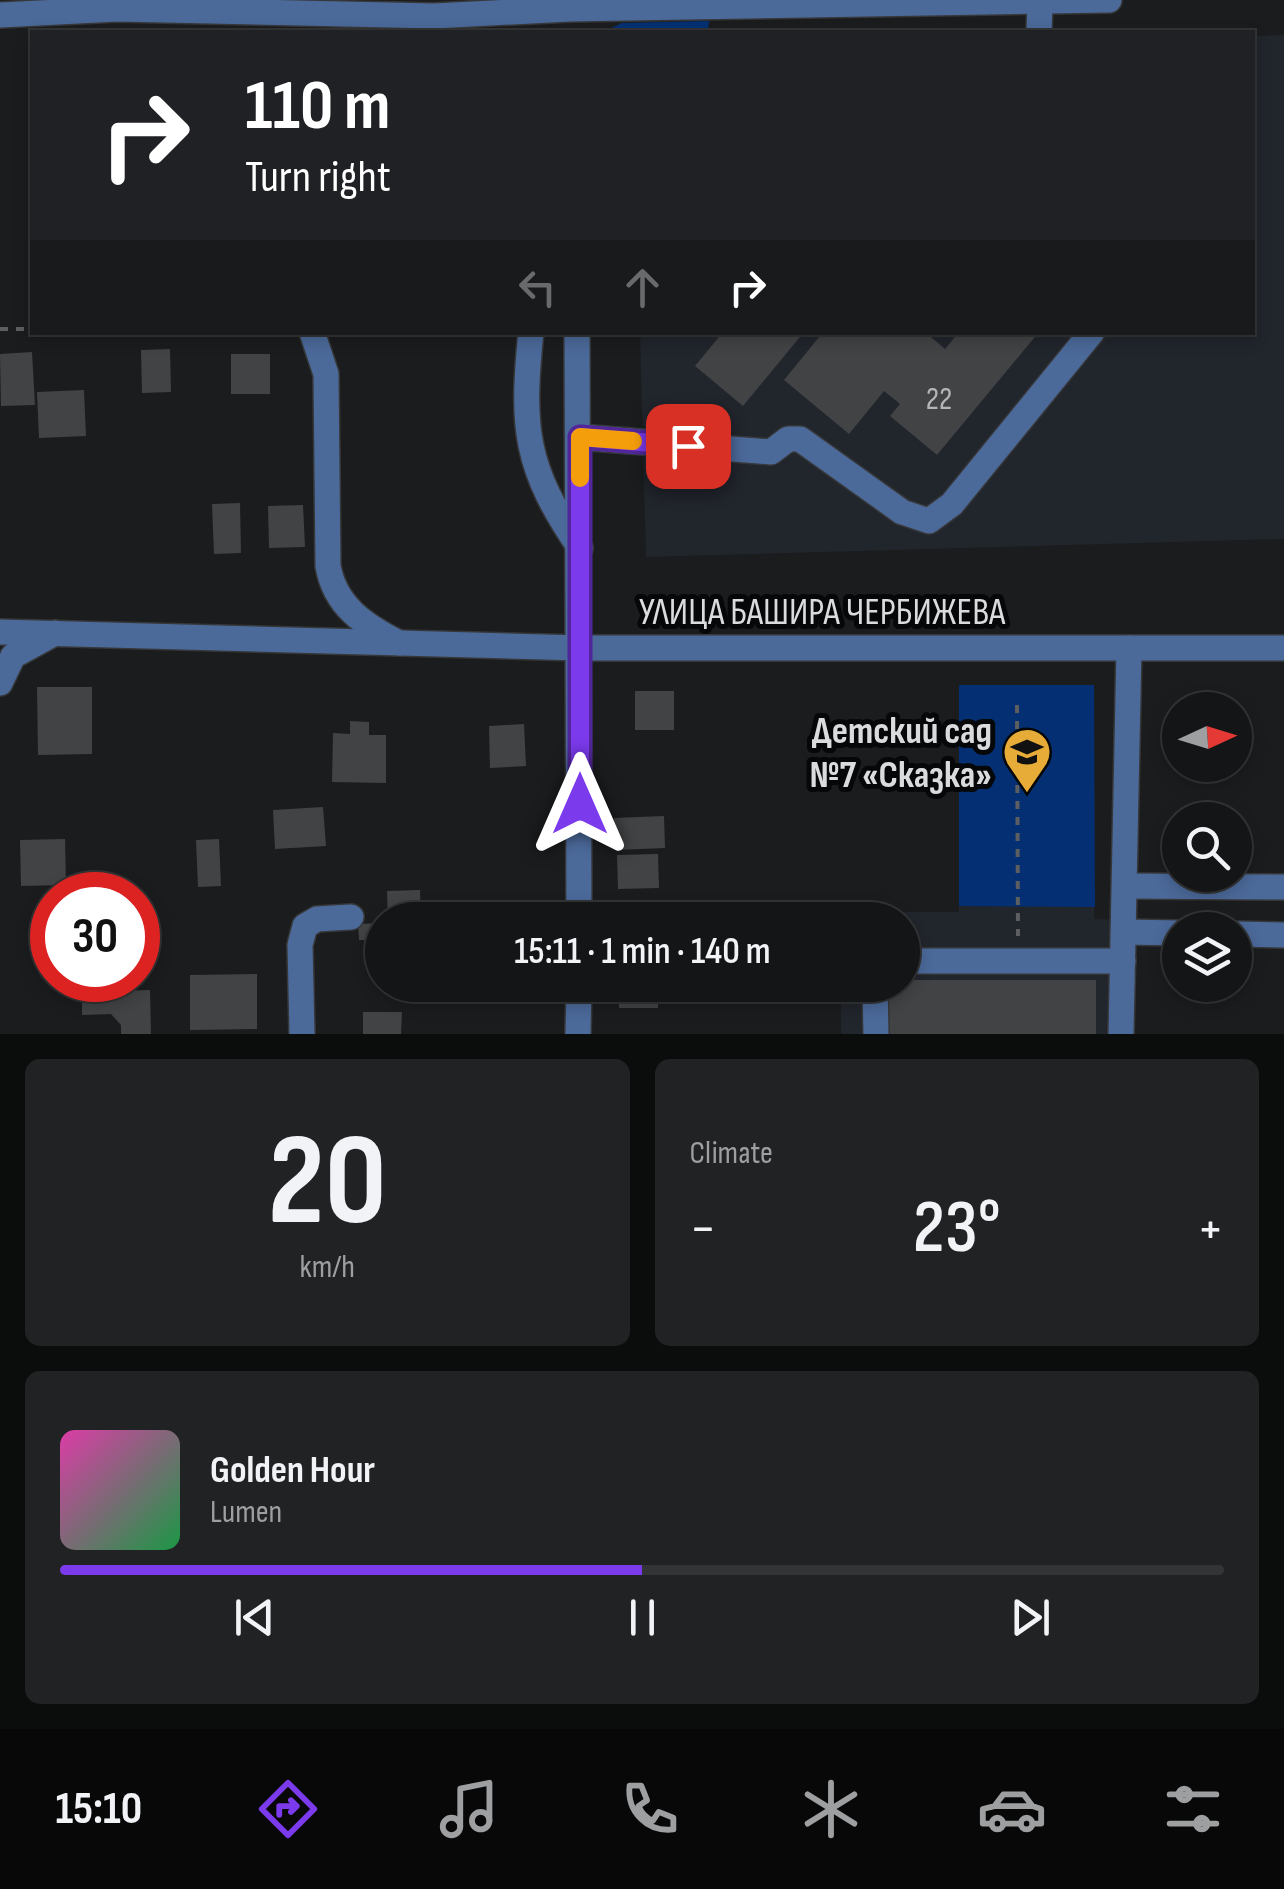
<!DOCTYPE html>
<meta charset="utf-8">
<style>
body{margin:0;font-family:"Sofia Sans Condensed",sans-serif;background:#212223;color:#f1f3f6;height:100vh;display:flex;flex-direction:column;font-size:38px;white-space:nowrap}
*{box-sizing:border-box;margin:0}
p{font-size:32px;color:#9d9fa1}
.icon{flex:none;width:55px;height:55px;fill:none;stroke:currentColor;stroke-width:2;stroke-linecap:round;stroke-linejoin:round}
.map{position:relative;height:1034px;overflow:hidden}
.drawer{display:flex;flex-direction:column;gap:25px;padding:25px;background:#0b0c0c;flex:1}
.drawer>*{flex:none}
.top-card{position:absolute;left:30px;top:30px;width:1225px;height:305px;border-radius:0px;box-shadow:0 5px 15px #0003,0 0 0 2px #333435;background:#202124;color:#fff;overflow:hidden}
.needle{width:65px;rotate:86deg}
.buttons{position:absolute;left:1162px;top:692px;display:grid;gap:20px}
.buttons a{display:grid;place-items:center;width:90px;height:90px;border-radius:50%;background:#141516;box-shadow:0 5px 15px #0003,0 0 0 2px #333435;font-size:50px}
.speed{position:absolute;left:30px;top:872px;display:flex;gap:20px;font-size:50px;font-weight:700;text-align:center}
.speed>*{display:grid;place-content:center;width:130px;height:130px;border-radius:50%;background:#141516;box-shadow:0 5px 15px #0003,0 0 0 2px #333435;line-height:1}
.speed .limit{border:15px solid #d22;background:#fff;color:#111}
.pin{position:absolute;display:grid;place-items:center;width:85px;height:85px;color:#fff;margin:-42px;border-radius:20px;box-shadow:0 5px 15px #0006}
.me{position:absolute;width:110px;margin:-55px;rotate:0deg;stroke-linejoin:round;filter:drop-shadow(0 0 8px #0008)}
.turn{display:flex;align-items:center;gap:35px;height:210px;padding:0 50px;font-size:45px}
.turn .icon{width:130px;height:130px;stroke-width:2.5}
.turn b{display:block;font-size:70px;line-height:85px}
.lanes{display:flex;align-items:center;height:95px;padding:0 50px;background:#0003;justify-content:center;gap:50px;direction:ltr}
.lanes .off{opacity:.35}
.big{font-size:75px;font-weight:600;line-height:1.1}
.drawer .card{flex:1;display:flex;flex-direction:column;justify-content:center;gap:15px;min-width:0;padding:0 35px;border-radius:15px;background:#212223}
.drawer .dial{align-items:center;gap:0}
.dial b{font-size:130px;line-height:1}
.song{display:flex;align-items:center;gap:30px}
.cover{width:120px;height:120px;border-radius:15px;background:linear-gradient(135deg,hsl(320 70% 55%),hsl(140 70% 35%))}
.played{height:10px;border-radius:5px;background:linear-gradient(90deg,#7c3aed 50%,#333435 50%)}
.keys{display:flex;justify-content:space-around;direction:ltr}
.heat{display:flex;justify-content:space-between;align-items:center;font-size:55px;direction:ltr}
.drawer .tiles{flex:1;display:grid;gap:25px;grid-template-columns:1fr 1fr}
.card:last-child{grid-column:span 2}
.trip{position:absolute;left:365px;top:902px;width:555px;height:100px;border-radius:50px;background:#141516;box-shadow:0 5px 15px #0003,0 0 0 2px #333435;font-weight:600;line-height:100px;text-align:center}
.dock{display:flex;height:160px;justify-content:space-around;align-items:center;background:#080809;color:#9d9fa1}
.dock .icon{width:70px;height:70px}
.dock .active{color:#7c3aed}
.dock b{font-size:45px;color:#f1f3f6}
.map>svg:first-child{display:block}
</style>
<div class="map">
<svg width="1284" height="1034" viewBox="0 0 1284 1034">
<rect width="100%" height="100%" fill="#1b1c1e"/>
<g fill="#21252c">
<polygon points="1284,35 1284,539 646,557 640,333 1252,332 1253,36"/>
<polygon points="959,685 1094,685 1094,919 1135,920 1131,1034 841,1034 841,985 902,985 902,920 851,920 859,912 959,912"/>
</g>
<g fill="#043073">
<polygon points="709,21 708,32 603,32 622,23"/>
<polygon points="959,685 1094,685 1095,907 959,906"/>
</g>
<g fill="#424345">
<polygon points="723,332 804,332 743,406 695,366"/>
<polygon points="815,332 925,332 945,349 959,332 1039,332 937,455 890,416 900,404 884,391 849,434 784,380 820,336"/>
<polygon points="170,349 171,392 142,393 141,350"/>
<polygon points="32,352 35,405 1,406 0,354"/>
<rect x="231" y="354" width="39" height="40"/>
<polygon points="84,390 86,436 39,438 37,392"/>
<polygon points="240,503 241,553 214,554 212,504"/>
<polygon points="303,505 305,547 269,548 268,506"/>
<polygon points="37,687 92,687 92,754 38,755"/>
<rect x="635" y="691" width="39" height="39"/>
<polygon points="350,721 369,722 369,735 386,735 386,783 332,782 333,733 350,734"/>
<polygon points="524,724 526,766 490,768 489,726"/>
<polygon points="323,807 326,846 275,849 273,810"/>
<polygon points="664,816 665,848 615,850 614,818"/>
<polygon points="65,839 66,885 21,886 20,840"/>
<polygon points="219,839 221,886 198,887 196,840"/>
<polygon points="658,854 659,888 618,889 617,855"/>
<polygon points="420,890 421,920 388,920 387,891"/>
<polygon points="382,923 382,940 359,940 358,924"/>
<polygon points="257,974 257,1029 190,1030 190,975"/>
<polygon points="902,980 1096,980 1096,1034 886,1034 886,985 902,985"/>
<polygon points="451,985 497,985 497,998 451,999"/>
<rect x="619" y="985" width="39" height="23"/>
<polygon points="150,990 151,1034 121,1034 121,1025 111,1014 82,1015 82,992"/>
<polygon points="363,1012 402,1012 401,1034 363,1034"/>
</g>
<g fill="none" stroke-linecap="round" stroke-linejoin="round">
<g stroke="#363739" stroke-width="28">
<g id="minor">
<polyline points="0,15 117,9 434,16 570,9 1109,0"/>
<polyline points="1039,32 1040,3"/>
<path d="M312 332 326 374 328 566C335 606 364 625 399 643"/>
<path d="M531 332C521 428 525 468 580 548"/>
<polyline points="577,332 579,920"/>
<polyline points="579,437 771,452 788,439 800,439 902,512 929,521 952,504 1092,332"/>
<polyline points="0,632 581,648 1284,648"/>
<polyline points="0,683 13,656 55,633"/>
<polyline points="1125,886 1284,887"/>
<polyline points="1124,932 1180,933"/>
<polyline points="1235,934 1284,935"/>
<polyline points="902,961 1123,961"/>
<polyline points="875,985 876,1034"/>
<polyline points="302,1034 300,945 305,926 317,919 351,917"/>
<polyline points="578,1034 579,985"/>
<polyline points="1121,1034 1129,648"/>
</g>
</g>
<g stroke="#5d5e60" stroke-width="4" stroke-dasharray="8 8" stroke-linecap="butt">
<polyline points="0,329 32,329"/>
<polyline points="1017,705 1018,936"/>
</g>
<use href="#minor" stroke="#4b6999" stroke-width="25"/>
</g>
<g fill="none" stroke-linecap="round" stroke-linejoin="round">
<g stroke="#51269a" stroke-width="25">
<polyline id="route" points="580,804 580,437 688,446"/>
</g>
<use href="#route" stroke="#7c3aed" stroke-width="18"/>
<polyline stroke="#f59e0b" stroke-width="18" points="580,478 580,437 633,441"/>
</g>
<defs>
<g id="school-pin" transform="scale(2.5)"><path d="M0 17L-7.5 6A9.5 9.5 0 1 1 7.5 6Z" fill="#e7ac37" stroke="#060708"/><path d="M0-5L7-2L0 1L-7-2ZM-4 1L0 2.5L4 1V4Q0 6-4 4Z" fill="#111"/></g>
</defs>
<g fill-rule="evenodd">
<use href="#school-pin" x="1027" y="752"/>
</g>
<g text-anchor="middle" stroke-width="10" stroke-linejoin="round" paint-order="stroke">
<g font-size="32" fill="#b4b5b6">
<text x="939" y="409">22</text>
</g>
<g font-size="38" fill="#dadbdc" stroke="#060708">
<text x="822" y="624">УЛИЦА БАШИРА ЧЕРБИЖЕВА</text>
</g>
<g font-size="38" font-weight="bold" fill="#dadbdc" stroke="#060708" text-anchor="end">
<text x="992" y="743">Детский сад<tspan x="992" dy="44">№7 «Сказка»</tspan></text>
</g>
</g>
</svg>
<div class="buttons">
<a><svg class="needle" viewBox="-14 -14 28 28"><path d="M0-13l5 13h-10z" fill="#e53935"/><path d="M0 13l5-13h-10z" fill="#9d9fa1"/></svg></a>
<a><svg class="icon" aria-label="search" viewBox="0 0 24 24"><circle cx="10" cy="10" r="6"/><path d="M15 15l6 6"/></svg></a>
<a><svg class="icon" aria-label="layers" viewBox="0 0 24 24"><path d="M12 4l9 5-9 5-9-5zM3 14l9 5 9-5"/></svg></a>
</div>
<div class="speed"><div class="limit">30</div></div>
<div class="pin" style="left:688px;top:446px;background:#d93025"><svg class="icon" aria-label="arrive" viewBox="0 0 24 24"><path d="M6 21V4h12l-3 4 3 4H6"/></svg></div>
<svg class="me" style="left:580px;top:804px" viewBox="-20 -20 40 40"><path d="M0-17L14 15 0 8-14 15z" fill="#7c3aed" stroke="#fff" stroke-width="4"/></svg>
<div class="trip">15:11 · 1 min · 140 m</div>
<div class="top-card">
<div class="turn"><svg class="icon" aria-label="right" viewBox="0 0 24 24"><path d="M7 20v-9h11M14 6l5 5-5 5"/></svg><div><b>110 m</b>Turn right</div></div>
<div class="lanes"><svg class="icon off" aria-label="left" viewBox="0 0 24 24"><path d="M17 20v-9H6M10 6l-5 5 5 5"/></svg><svg class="icon off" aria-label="ahead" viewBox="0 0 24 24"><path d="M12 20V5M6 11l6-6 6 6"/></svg><svg class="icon" aria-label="right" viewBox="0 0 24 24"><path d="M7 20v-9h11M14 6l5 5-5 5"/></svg></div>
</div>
</div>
<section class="drawer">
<div class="tiles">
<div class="card dial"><b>20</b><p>km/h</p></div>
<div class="card"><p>Climate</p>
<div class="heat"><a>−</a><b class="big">23°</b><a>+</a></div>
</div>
<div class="card">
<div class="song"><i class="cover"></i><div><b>Golden Hour</b><p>Lumen</p></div></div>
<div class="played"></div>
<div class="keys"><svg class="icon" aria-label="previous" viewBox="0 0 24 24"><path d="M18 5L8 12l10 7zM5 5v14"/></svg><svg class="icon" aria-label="pause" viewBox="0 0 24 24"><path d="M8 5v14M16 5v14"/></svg><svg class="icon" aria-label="next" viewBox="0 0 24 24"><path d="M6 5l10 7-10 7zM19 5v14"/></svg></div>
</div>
</div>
</section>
<nav class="dock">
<b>15:10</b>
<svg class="icon active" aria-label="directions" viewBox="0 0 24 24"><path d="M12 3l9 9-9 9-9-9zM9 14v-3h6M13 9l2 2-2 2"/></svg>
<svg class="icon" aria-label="music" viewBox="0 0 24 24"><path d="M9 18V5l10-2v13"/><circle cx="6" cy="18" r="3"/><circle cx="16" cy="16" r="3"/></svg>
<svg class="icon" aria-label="phone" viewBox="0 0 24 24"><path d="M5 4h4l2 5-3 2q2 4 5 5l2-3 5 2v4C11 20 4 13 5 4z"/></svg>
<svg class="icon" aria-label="climate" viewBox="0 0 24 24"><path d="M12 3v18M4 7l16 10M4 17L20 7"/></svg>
<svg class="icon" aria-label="car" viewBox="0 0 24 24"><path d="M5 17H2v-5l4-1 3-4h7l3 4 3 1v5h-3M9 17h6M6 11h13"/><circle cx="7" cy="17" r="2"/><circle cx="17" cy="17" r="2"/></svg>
<svg class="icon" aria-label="filters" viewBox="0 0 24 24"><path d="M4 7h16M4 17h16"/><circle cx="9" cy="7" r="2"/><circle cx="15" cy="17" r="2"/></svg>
</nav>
